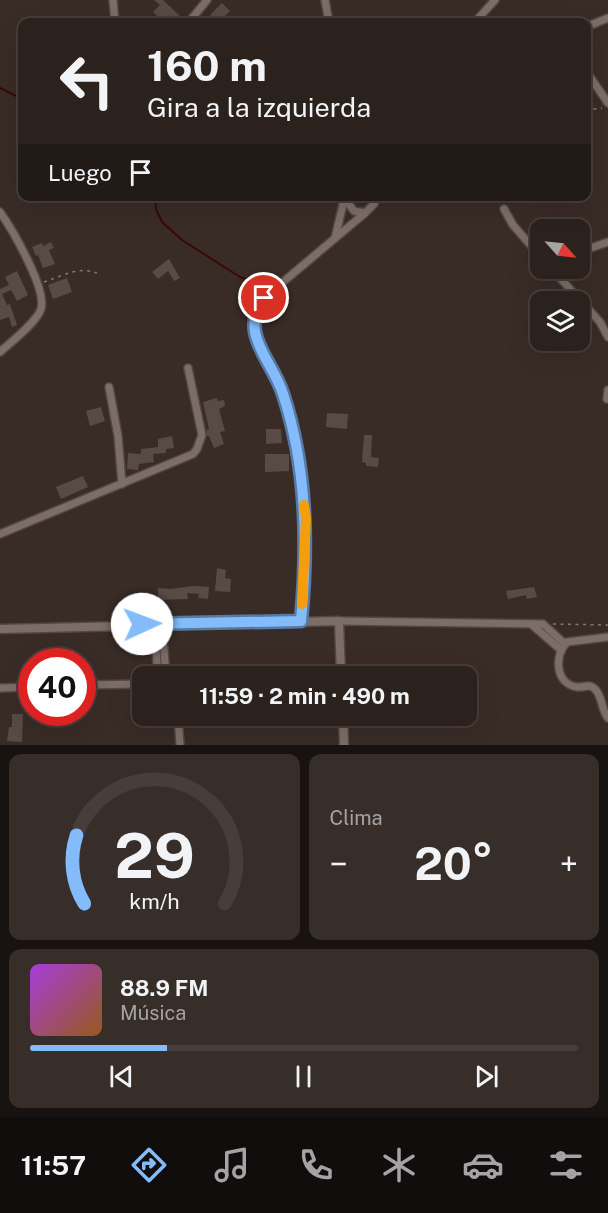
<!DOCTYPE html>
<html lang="es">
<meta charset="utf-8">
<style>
body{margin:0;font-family:"Public Sans",sans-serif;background:#372e2a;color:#f1f3f6;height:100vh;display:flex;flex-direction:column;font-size:22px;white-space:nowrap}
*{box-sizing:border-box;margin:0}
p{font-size:20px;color:#a6a3a4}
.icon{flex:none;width:33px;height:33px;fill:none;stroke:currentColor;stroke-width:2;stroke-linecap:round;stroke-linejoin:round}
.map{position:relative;height:745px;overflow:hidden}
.sheet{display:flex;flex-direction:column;gap:9px;padding:9px;background:#181210;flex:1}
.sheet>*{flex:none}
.banner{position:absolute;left:18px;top:18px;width:573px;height:183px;border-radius:12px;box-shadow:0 6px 24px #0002,0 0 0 2px #473e3b;background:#2b211d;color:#f1f3f6;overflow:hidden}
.needle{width:39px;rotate:117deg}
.tools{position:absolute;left:530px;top:219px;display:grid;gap:12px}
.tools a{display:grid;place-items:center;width:60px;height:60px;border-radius:12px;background:#2b211d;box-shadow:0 6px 24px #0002,0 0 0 2px #473e3b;font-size:30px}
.speed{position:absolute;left:18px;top:648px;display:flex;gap:12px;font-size:30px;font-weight:700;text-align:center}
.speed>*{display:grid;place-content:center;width:78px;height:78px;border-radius:50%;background:#2b211d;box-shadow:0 6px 24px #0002,0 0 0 2px #473e3b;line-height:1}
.speed .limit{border:9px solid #d22;background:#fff;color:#111}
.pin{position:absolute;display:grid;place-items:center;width:51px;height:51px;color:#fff;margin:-26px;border:3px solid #fff;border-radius:50%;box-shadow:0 2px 6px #0007}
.me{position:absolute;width:66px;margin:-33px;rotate:88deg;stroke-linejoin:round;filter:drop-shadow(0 0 4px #0008)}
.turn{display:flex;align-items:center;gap:21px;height:126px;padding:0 30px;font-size:27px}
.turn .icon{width:78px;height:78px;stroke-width:2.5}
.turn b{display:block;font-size:42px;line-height:51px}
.then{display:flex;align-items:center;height:57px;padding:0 30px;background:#0003;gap:12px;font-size:22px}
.big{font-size:45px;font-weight:700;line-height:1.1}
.sheet .card{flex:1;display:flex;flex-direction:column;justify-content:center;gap:9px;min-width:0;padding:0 21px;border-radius:12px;background:#372e2a}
.sheet .dial{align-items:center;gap:0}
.dial svg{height:156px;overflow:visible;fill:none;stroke:#473e3b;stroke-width:7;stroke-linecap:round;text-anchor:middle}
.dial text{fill:#f1f3f6;stroke:none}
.song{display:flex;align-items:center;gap:18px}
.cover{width:72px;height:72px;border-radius:9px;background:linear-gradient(135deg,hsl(280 70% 55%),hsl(30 70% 35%))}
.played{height:6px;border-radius:3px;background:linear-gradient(90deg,#84bcfb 25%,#473e3b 25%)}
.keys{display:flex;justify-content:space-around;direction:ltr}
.heat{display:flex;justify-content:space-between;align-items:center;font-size:33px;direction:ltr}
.sheet .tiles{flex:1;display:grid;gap:9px;grid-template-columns:1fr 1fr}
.card:last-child{grid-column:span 2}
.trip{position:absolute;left:132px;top:666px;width:345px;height:60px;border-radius:12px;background:#2b211d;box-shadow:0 6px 24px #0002,0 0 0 2px #473e3b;font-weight:700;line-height:60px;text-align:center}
.tab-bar{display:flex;height:96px;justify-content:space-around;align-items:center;background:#110d0c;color:#a6a3a4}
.tab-bar .icon{width:42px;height:42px}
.tab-bar .selected{color:#84bcfb}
.tab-bar b{font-size:27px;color:#f1f3f6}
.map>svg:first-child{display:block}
</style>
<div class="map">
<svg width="608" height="745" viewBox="0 0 608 745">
<rect width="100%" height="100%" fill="#392c27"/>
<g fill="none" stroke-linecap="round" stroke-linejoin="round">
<g stroke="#370b00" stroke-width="2">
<polyline points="0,88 22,99"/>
<polyline points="155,196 156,209 162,222 182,240 240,277 267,285"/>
</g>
</g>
<g fill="#584a45">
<polygon points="154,0 163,0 180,16 174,22 164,22 153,12 160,5"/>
<polygon points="222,3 230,11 224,17 230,22 217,22 210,15"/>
<polygon points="51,242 54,248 49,250 55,264 43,268 38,255 36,256 32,247 42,243 43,246"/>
<polygon points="169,259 180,278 174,281 168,271 158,279 152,272"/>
<polygon points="17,271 28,295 17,301 11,290 2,294 7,305 10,304 17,325 12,327 9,317 0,320 0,289 9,285 5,277"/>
<polygon points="67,278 72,292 53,299 48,285"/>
<polygon points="217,398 218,401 224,400 225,406 219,409 225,431 220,432 224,444 214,448 209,436 207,436 207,430 209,429 203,402"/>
<polygon points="101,407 105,421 90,426 86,411"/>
<polygon points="327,413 348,414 347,429 326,427"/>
<polygon points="266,429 281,429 282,443 266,444"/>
<polygon points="364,435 372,435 371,457 379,458 378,467 366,466 366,463 362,462"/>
<polygon points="172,436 174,448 166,449 166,453 153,454 154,462 139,464 138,470 127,469 128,453 141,454 141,449 158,447 158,439"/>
<polygon points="265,454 289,454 289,471 265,472"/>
<polygon points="83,476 88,487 61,499 56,487"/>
<polygon points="217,568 226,570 225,578 231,579 230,592 215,591"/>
<polygon points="193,586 209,587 208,599 198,598 199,594 187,593 188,599 158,600 158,588 170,589"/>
<polygon points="534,587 537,597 527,599 526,595 508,599 506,591"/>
<polygon points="12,714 23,714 22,742 7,741 9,727 12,727"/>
</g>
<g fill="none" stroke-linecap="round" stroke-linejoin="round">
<g stroke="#534744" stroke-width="10">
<g id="minor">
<polyline points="113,0 115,22"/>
<polyline points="325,0 329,22"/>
<polyline points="189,22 207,0"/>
<polyline points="475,22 495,0"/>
<polyline points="586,27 608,18"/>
<polyline points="586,71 608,103"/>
<polyline points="348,203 354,211 365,213"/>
<polyline points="504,209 513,225 540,256"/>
<path d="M0 212C12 229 47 289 41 309 37 322 11 342 0 352"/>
<polyline points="335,238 345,196"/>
<polyline points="579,252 608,242"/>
<polyline points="551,268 600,322 608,337"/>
<polyline points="109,387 118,436 122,484"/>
<polyline points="607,399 608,390"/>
<polyline points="0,534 193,454 197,449 202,435 188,368"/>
<path d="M301 621C309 545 307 467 283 394 272 359 238 334 264 298L365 213 374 204 377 196"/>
<polyline points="339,621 543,624 565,644"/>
<polyline points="154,624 158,676"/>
<polyline points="162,624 166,676"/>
<polyline points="531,624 561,650"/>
<path d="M608 637 567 642C554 655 555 684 577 687 584 688 589 683 595 689 603 697 601 710 608 718"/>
<polyline points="82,685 142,684"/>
<polyline points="0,688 32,687"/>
<polyline points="178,716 180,745"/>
</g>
</g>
<g stroke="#534744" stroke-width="11">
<g id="tertiary">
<polyline points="0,629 339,621 341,676"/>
<polyline points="343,716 344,745"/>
</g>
</g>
<g stroke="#847874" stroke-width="1.5" stroke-dasharray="3 4.5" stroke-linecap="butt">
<polyline points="586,110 602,108"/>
<path d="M44 282C62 276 78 266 97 273"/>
<polyline points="553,624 608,625"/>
</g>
<use href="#minor" stroke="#7c6d67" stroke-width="7"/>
<use href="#tertiary" stroke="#7c6d67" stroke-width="8"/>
</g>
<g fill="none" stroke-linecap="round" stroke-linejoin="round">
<g stroke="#567aa3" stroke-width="15">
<path id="route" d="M142 624 301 621C308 545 307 467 283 394 272 359 238 334 264 298"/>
</g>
<use href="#route" stroke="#84bcfb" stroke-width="10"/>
<polyline stroke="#f59e0b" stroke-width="10" points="302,604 306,518 304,505"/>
</g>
</svg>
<div class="tools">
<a><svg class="needle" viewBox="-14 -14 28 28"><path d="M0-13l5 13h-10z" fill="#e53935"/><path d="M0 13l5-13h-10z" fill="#a6a3a4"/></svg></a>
<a><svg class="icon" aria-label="layers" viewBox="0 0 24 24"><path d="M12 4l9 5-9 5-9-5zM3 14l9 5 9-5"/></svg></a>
</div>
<div class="speed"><div class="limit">40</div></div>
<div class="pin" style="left:264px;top:298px;background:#d93025"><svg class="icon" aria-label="arrive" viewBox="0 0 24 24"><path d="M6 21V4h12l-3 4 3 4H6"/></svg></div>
<svg class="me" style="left:142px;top:624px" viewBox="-20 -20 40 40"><circle r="19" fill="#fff"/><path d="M0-13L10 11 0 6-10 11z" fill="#84bcfb"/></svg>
<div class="trip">11:59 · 2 min · 490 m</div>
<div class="banner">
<div class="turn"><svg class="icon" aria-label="left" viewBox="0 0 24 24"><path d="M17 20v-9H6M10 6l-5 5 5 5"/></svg><div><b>160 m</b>Gira a la izquierda</div></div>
<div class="then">Luego<svg class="icon" aria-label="arrive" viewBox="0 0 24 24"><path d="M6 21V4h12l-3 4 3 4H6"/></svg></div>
</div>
</div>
<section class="sheet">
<div class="tiles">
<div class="card dial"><svg viewBox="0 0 100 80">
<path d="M14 69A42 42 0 1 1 86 69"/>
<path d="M14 69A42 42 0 0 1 10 34" stroke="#84bcfb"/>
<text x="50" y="56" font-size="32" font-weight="700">29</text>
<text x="50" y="72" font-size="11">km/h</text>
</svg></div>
<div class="card"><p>Clima</p>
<div class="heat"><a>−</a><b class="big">20°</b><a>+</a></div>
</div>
<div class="card">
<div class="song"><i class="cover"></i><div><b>88.9 FM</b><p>Música</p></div></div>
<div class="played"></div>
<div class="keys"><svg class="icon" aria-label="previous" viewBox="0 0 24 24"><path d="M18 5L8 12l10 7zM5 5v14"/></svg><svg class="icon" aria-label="pause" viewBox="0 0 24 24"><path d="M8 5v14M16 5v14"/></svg><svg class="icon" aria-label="next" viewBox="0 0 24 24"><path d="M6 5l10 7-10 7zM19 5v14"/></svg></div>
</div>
</div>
</section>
<nav class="tab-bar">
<b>11:57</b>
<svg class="icon selected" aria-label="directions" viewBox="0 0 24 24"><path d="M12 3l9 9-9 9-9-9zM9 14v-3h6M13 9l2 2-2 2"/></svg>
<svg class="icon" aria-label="music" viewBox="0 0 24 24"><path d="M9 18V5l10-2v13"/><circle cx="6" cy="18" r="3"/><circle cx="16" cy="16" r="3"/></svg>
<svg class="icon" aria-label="phone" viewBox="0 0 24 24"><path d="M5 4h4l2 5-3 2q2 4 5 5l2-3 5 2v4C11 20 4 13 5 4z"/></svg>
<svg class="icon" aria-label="climate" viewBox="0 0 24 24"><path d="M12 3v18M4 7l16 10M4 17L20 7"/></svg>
<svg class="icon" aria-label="car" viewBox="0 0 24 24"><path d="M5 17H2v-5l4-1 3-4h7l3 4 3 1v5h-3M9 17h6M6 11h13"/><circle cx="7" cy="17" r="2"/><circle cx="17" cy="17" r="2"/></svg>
<svg class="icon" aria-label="filters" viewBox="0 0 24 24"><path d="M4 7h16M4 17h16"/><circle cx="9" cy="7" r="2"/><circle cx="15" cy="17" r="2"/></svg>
</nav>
